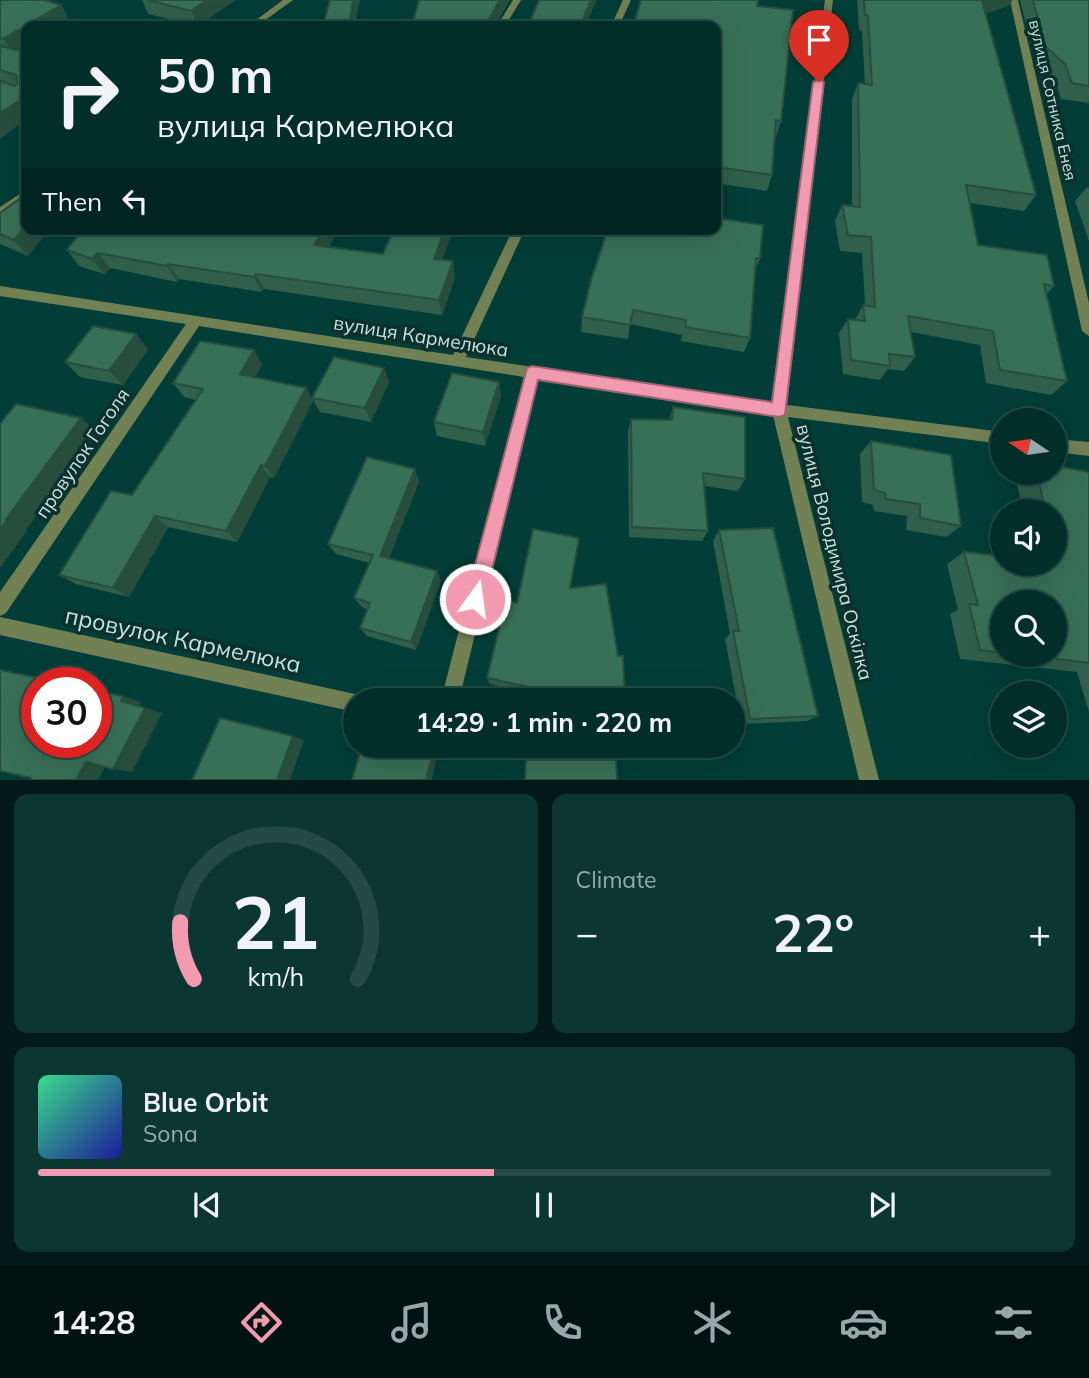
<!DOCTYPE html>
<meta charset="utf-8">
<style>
body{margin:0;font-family:Mulish,sans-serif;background:#0c3631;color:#f1f3f6;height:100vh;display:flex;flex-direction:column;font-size:26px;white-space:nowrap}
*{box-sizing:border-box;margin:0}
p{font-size:23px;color:#96a8a8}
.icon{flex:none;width:38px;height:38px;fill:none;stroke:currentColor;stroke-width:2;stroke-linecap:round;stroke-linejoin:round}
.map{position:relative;height:780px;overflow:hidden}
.panel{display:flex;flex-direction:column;gap:14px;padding:14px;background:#011917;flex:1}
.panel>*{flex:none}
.top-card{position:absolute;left:21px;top:21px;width:700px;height:214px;border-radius:14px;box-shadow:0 7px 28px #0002,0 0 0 2px #234a46;background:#022e29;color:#f1f3f6;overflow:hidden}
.needle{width:46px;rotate:283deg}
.controls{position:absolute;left:990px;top:408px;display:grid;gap:14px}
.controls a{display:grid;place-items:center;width:77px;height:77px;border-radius:50%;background:#022e29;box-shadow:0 7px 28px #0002,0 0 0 2px #234a46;font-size:35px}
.speed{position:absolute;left:21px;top:667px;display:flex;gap:14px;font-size:35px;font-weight:700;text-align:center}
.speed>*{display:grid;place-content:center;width:91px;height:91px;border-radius:50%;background:#022e29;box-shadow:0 7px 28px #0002,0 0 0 2px #234a46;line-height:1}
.speed .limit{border:10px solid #d22;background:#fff;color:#111}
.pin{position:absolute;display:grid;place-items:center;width:60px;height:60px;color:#fff;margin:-72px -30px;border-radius:50% 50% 50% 0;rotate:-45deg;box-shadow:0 0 7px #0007}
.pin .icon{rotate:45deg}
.me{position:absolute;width:77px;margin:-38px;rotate:14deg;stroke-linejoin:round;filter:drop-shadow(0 0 5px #0008)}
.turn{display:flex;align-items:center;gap:24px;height:147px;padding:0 21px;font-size:32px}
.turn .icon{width:91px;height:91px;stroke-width:2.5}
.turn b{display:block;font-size:49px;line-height:60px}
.then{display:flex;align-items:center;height:66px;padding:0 21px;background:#0003;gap:14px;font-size:26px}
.big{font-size:52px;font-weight:700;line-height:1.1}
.panel .card{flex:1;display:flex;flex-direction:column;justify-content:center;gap:10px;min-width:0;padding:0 24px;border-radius:14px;background:#0c3631}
.panel .dial{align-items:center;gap:0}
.dial svg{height:182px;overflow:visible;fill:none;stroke:#234a46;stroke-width:7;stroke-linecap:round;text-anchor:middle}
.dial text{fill:#f1f3f6;stroke:none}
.song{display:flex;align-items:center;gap:21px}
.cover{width:84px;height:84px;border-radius:10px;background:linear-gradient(135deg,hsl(150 70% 55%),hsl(240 70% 35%))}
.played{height:7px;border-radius:4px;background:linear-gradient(90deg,#f29ab0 45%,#234a46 45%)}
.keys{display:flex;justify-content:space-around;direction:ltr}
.heat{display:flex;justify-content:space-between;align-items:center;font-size:38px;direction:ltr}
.panel .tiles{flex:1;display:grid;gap:14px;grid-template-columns:1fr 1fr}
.card:last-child{grid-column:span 2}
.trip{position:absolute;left:343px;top:688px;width:402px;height:70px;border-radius:35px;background:#022e29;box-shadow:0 7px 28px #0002,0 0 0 2px #234a46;font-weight:700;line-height:70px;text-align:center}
.menu{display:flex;height:112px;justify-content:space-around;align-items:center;background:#011210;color:#96a8a8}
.menu .icon{width:49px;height:49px}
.menu .current{color:#f29ab0}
.menu b{font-size:32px;color:#f1f3f6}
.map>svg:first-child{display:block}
</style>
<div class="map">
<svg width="1089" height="780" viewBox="0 0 1089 780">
<rect width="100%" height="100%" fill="#023d37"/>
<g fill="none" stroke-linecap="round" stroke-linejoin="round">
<g fill="#728154" fill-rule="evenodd">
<polygon points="283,0 293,0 257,26 248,26"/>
<polygon points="513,0 521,0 505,26 497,26"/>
<polygon points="623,0 631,0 619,26 611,26"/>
<polygon points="825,0 833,0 787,405 1003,432 1003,444 788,417 879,780 859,780 773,415 537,379 459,700 441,700 524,377 199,326 6,613 0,616 0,592 186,324 0,296 0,286 453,355 513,229 525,229 466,357 773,403"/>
<polygon points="1010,0 1018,0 1089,303 1089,336 1082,331"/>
<polygon points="26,190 26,199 0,217 0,207"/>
<polygon points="1055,439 1089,442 1089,456 1055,452"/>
<polygon points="0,617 355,694 362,696 363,700 355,700 355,712 0,635"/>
</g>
</g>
<g fill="#305f4b" fill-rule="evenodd">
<polygon points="142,0 235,0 198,26 148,14"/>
<polygon points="857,0 1012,0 1009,6 985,13 1036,195 1024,211 970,203 978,245 1054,286 1046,295 1067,381 1051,395 986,383 980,345 911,332 915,357 904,371 888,369 880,380 843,374 839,333 848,319 855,320 863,305 865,305 862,253 840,251 835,221 842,205 852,206 852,99 858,83 865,84 862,31 859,30"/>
<polygon points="1020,0 1089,0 1089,103 1061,99 1055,80 1035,61"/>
<polygon points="0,1 61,5 68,18 16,50 26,52 26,120 0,138"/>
<polygon points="757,6 781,121 776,137 775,136 772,175 767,191 716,183 716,26 634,26 634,24"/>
<polygon points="1087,187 1089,188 1089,241 1075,201"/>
<polygon points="0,213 28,256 0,244"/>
<polygon points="453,229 442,260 455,277 442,315 264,289 262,292 179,279 177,282 110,268 104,274 79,266 67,250 329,247 383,254"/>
<polygon points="608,229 760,258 755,272 750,338 744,352 681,341 682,335 630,324 628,339 581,332 582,317"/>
<polygon points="148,349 123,385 80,377 65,362"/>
<polygon points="262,364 255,377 306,388 313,401 274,478 270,477 237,542 168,527 129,597 76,584 59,575 132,495 196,400 184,397 173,383"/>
<polygon points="384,368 389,382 371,422 320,412 312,398"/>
<polygon points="499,382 501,396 485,446 437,436 434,422"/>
<polygon points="673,407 745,479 738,491 704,486 708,531 702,541 629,537 628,431 631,419 669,420"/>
<polygon points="871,441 961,526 946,537 906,530 907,516 874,511 873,505 862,502 860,454"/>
<polygon points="415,469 419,482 389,558 437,571 441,581 416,650 367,636 360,628 367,609 362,607 354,598 370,563 336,554 328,544"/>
<path d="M1021 472H1089V712L1077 672 960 659 950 614 958 610 947 564 964 552 1055 564V511H1017L1022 508 1016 477ZM1003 602 1055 654H1003Z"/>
<polygon points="719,530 818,716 807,721 741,724 725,639 730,634 713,541"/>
<polygon points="579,538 570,588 625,700 563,700 490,684 487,678 517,603"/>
</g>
<g fill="#274e3d">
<polygon points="207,0 235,0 198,26 191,11"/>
<polygon points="353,0 360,0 355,26 349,26"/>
<polygon points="500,0 510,0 495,26 485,26"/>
<polygon points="591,0 597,0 585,26 580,26"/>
<polygon points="987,0 1012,0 1009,6 974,17 982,1"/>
<polygon points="61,5 68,18 55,26 26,26 26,44 12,52 3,39"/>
<polygon points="26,97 26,120 0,138 0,113"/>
<polygon points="26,225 26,229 50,229 28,256 14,240"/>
<polygon points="324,229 339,229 321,261 314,245"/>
<polygon points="445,229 453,229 437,275 434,259"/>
<polygon points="98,253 110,268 104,274 92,259"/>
<polygon points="453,261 455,277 442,315 439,300"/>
<polygon points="168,264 179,279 177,282 167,266"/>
<polygon points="256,274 264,289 262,292 254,277"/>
<polygon points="136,334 148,349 123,385 109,371"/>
<polygon points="254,350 262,364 249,388 240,374"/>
<polygon points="384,368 389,382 371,422 365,408"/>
<polygon points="499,382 501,396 485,446 483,432"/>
<polygon points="306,388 313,401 274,478 265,466"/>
<polygon points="81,418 97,432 26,530 27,531 0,568 0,530 6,519"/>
<polygon points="261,465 270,477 237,542 226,531"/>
<polygon points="415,469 419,482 386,566 380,556"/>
<polygon points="155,516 168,527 129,597 113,588"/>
<polygon points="437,571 441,581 416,650 411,642"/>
<polygon points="123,696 141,702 138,706 121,701"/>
<polygon points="145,708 162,713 132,772 113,769"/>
<polygon points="293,736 304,740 290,780 277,780"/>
<polygon points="432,756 436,760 432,780 426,780"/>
<polygon points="86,762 106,765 98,780 76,780"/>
</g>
<g fill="#386f57" stroke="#274e3d" stroke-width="2">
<polygon points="2,0 44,0 61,5 3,39 0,38 0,1"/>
<polygon points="147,0 207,0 191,11"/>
<polygon points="330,0 353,0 349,26 323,26"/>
<polygon points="419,0 500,0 485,26 412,26"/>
<polygon points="539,0 591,0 580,26 528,26"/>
<polygon points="641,0 758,0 757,6 793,10 781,121 776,120 772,175 716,167 716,26 636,26 636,24 634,24"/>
<polygon points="864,0 987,0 982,1 1036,195 966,185 978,245 1047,255 1054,286 1044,284 1067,381 1000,370 993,331 908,316 915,357 889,354 890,366 851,360 848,319 865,321 863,305 875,307 871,237 848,235 842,205 860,207 858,83 872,85 868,15 865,15"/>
<polygon points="1033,0 1089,0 1089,86 1072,83 1065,64 1045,46"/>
<polygon points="0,46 26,52 26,97 0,113 0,81 14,86 17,84 16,75 0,70"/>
<polygon points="26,194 26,225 14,240 0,234 0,213"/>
<polygon points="716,218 763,225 760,258 756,258 750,338 685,327 686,320 633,310 630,325 582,317 591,280 608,229 716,229"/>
<polygon points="83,229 324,229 314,245 383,254 394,229 445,229 434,259 453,261 439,300 256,274 254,277 168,264 167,266 98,253 92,259 67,250"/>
<polygon points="93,326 136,334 109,371 65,362"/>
<polygon points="200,341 254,350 240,374 306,388 265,466 261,465 226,531 155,516 113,588 59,575 111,491 132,495 203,389 173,383"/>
<polygon points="334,357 384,368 365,408 312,398"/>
<polygon points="452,373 499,382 483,432 434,422"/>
<polygon points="16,404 81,418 6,519 8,519 0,530 0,424"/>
<polygon points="673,407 745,417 745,479 703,473 708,531 632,527 631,419 672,420"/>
<polygon points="871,441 951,455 961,526 920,518 920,504 886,499 885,493 874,490"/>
<polygon points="367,457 415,469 380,556 437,571 411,642 360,628 370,603 354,598 373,555 328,544"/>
<polygon points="1055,466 1089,472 1089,663 1017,654 1055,654 1055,602 1003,602 1003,653 980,650 969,604 978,605 964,552 1003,556 1003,564 1055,564 1055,511 1026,511 1025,506 1045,510 1037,472 1055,472"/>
<polygon points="773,528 818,716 750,719 733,631 739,631 719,530"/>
<polygon points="533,529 579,538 570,588 606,584 618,656 623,656 625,700 588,700 487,678 506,600 517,603"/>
<polygon points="0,670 58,682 37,682 37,742 96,742 96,691 123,696 121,701 145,708 113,769 86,762 76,780 30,780 31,778 0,771"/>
<polygon points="220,718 293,736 277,780 192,780"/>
<polygon points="362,746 381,746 432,756 426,780 352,780"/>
<polygon points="526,760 616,760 617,780 525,780"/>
</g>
<polygon fill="#f29ab0" stroke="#9d6472" stroke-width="2" points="819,79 824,82 785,415 779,417 538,380 485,599 482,606 475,609 469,606 466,599 527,368 532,366 772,402 813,82"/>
<g text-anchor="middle" stroke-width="7" stroke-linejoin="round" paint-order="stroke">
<g font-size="16" fill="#c3e4de" stroke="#0c312c">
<text transform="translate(1053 100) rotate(77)" y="6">вулиця Сотника Енея</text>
</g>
<g font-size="19" fill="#c3e4de" stroke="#0c312c">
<text transform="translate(421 336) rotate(9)" y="7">вулиця Кармелюка</text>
<text transform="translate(82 453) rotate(-56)" y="7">провулок Гоголя</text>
<text transform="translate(835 552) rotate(76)" y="7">вулиця Володимира Оскілка</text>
</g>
<g font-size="23" fill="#c3e4de" stroke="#0c312c">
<text transform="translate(183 640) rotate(12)" y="8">провулок Кармелюка</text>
</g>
</g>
</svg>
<div class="controls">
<a><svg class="needle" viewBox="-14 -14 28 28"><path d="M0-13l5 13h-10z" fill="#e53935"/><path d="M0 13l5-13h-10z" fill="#96a8a8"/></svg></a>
<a><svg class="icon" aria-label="sound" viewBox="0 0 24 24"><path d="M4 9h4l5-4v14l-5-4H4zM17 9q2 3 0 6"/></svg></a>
<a><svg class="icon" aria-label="search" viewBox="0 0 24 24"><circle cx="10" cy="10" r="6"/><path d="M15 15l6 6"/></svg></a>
<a><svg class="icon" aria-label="layers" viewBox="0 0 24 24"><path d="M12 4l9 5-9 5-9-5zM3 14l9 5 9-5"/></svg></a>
</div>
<div class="speed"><div class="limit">30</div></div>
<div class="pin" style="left:819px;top:82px;background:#d93025"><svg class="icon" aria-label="arrive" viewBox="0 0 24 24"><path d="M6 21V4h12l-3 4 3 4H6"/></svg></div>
<svg class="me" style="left:475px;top:599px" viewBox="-20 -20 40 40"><circle r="17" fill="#f29ab0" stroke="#fff" stroke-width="3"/><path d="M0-11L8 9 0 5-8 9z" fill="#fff"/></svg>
<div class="trip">14:29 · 1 min · 220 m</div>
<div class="top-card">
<div class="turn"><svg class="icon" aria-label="right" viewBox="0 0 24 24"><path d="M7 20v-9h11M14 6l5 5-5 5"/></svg><div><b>50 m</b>вулиця Кармелюка</div></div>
<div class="then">Then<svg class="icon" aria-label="left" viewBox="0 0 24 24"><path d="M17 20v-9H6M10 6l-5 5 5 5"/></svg></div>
</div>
</div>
<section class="panel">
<div class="tiles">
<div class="card dial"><svg viewBox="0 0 100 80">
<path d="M14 69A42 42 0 1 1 86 69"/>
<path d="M14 69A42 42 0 0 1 8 44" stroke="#f29ab0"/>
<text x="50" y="56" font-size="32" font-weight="700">21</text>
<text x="50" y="72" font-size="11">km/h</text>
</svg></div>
<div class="card"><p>Climate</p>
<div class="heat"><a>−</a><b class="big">22°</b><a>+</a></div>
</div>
<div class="card">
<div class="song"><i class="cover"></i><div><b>Blue Orbit</b><p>Sona</p></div></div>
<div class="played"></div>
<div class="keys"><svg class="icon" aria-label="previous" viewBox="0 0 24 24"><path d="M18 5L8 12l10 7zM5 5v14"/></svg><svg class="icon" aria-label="pause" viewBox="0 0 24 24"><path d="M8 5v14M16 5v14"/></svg><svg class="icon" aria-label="next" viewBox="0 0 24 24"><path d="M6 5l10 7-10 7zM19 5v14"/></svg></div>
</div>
</div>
</section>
<nav class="menu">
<b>14:28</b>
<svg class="icon current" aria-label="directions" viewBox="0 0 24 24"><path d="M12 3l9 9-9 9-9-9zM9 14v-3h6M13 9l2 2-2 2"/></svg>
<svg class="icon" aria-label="music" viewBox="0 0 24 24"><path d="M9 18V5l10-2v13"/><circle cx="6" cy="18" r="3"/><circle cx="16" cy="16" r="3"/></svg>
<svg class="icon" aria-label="phone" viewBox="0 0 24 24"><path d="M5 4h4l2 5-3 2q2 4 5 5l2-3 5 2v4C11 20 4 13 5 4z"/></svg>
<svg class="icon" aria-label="climate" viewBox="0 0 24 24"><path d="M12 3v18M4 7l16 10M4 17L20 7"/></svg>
<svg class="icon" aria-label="car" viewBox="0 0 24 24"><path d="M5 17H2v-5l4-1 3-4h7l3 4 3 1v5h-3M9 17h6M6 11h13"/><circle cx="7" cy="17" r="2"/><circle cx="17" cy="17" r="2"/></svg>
<svg class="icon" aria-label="filters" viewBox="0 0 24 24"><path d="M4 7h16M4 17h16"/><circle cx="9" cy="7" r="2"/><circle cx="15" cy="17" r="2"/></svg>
</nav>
